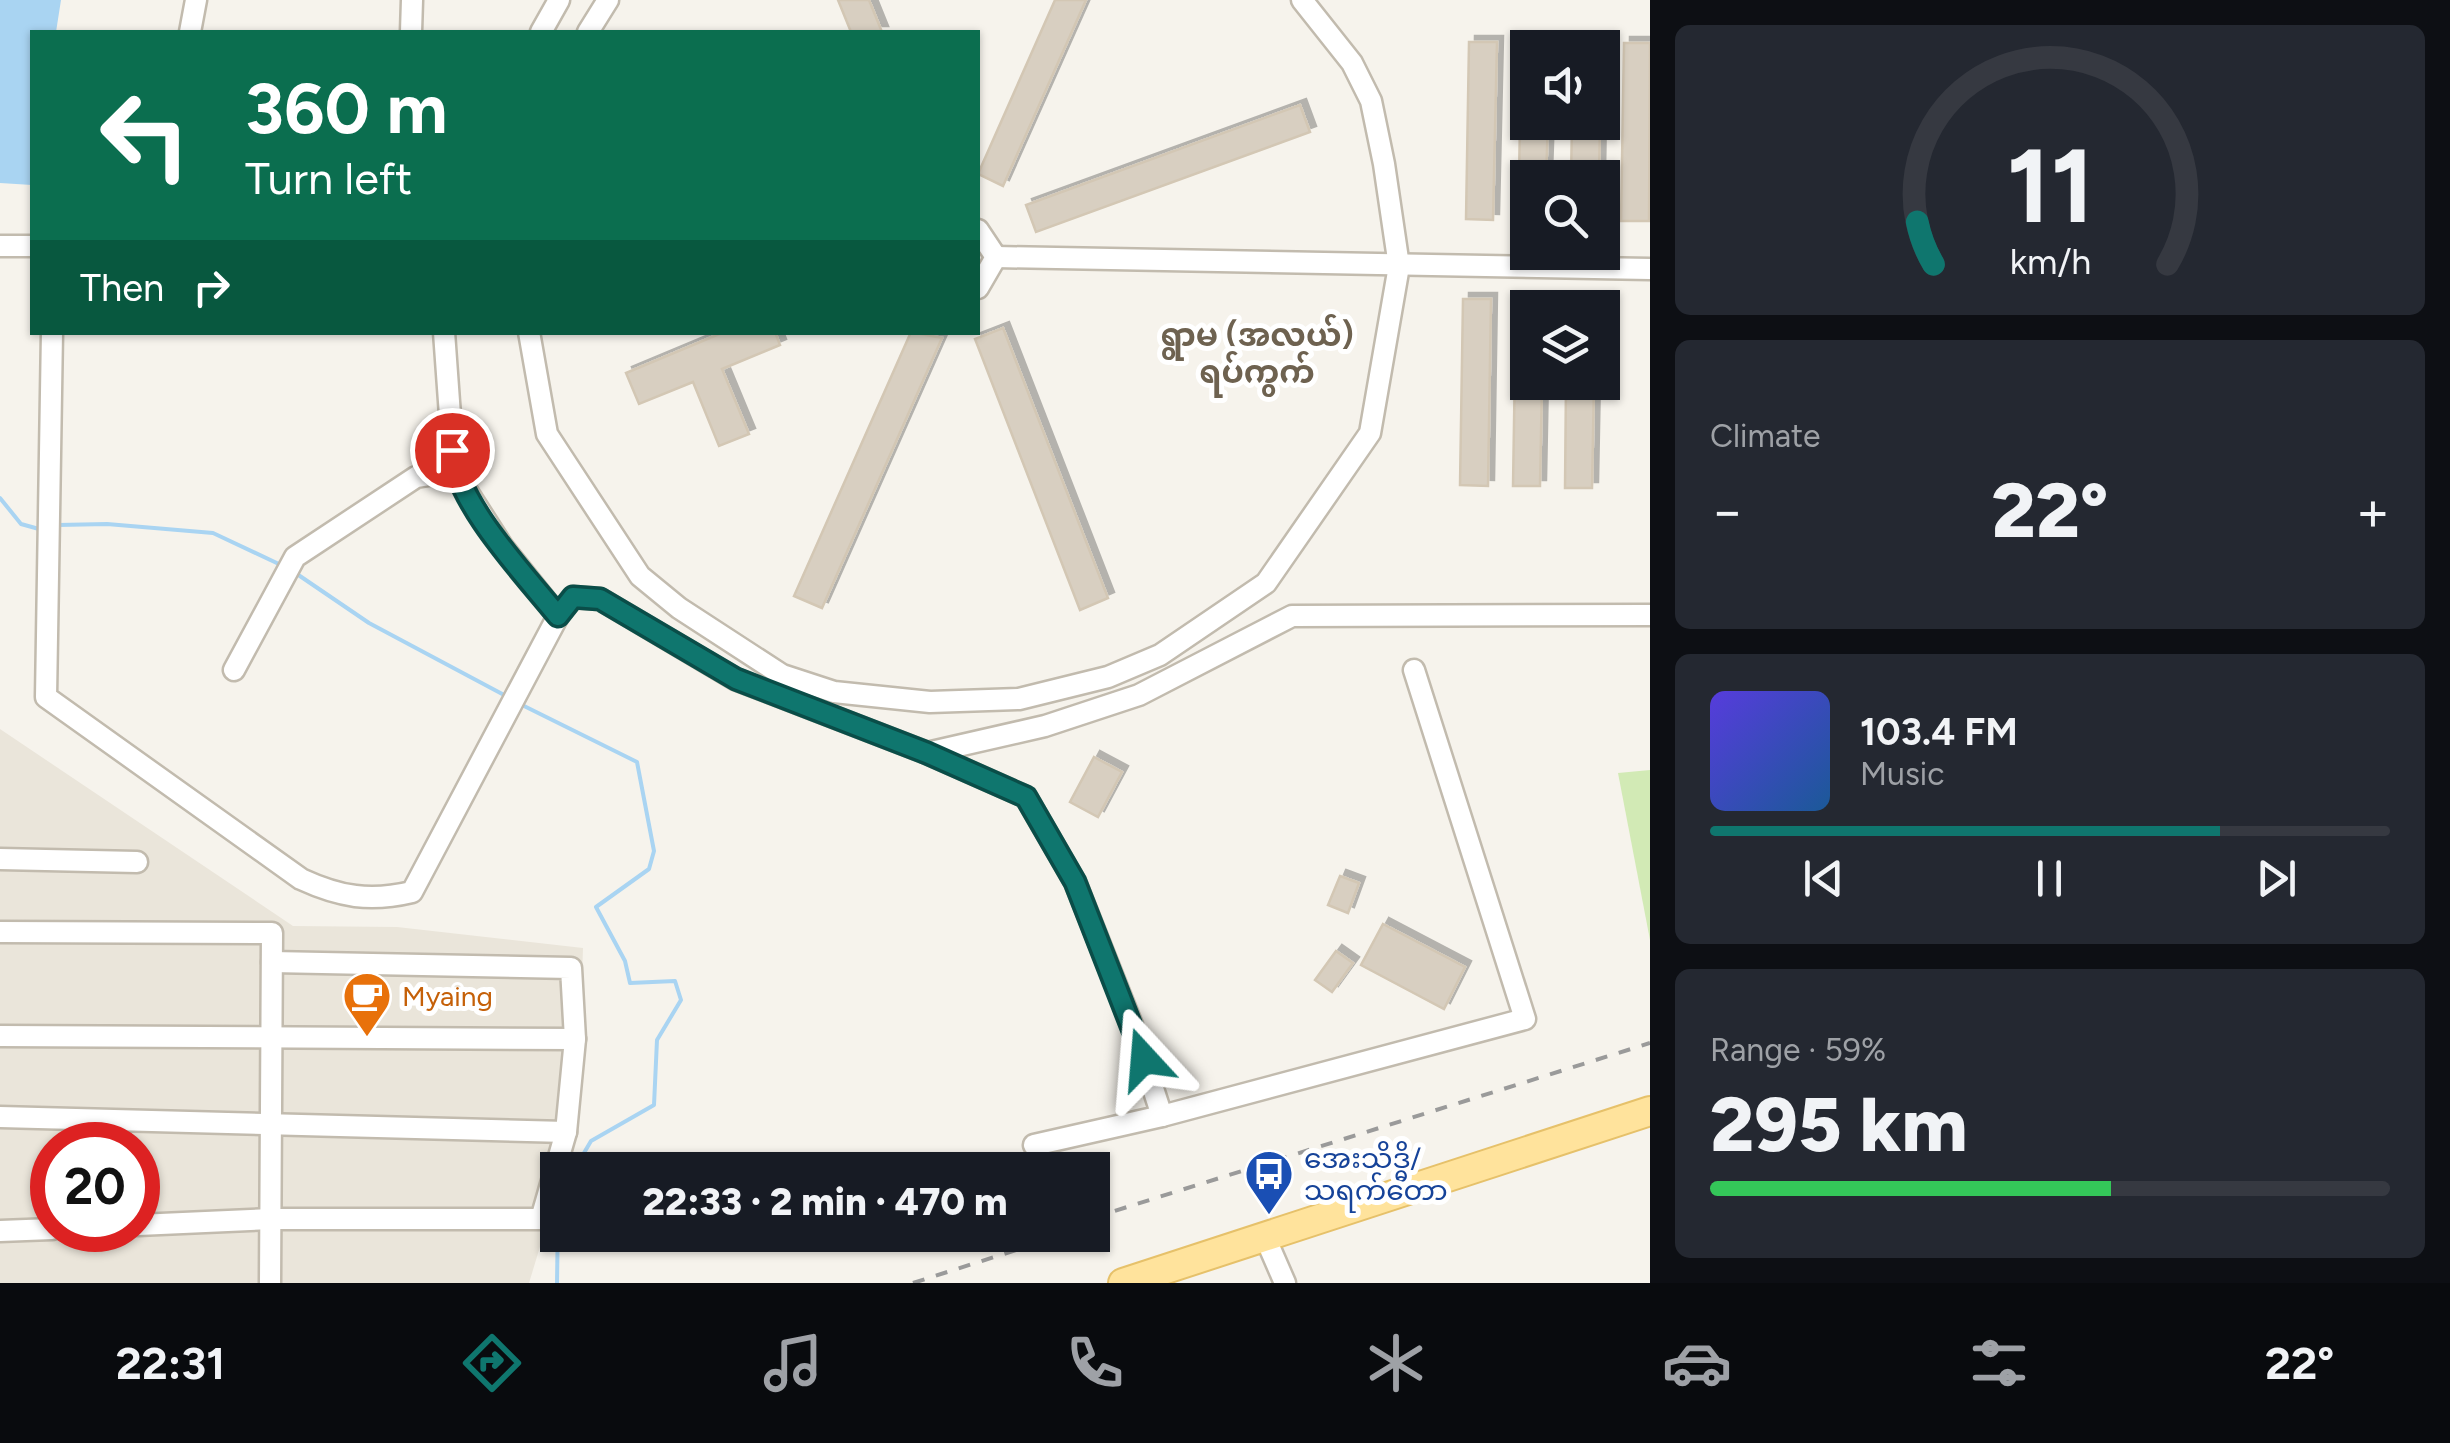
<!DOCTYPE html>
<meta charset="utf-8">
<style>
body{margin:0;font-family:Figtree,"Noto Sans Myanmar",sans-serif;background:#242831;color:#f1f3f6;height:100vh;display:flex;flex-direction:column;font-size:38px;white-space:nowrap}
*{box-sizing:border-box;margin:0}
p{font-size:32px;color:#9ea1a6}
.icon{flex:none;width:55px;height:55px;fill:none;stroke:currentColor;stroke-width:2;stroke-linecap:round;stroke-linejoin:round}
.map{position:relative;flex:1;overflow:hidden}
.panel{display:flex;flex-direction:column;gap:25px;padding:25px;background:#0d0f14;width:800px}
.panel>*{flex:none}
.hud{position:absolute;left:30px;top:30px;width:950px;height:305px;border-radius:0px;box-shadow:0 2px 8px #0004;background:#0b6e4f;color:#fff;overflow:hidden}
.tools{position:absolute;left:1510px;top:30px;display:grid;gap:20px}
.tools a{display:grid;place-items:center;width:110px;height:110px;border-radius:0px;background:#171b24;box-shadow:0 2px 8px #0004;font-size:50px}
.speed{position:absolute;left:30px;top:1122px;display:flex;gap:20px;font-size:50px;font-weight:700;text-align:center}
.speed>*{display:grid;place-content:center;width:130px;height:130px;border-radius:50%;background:#171b24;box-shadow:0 2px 8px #0004;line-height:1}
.speed .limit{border:15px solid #d22;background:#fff;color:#111}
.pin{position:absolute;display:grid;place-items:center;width:85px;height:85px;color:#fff;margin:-42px;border:5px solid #fff;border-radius:50%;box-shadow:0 2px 10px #0007}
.me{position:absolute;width:110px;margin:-55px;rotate:341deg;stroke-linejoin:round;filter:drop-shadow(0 0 8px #0008)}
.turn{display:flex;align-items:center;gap:35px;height:210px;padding:0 50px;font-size:45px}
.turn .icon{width:130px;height:130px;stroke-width:2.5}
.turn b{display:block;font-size:70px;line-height:85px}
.then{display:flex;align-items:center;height:95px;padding:0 50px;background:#0003;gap:20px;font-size:38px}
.big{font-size:75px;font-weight:800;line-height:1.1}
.panel .widget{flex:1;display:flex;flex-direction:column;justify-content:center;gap:15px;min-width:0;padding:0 35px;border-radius:15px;background:#242831}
.panel .dial{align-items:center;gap:0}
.dial svg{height:260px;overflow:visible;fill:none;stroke:#363941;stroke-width:7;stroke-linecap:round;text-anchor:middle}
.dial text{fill:#f1f3f6;stroke:none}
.song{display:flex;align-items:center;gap:30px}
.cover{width:120px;height:120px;border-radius:15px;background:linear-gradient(135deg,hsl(250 70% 55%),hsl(210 70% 35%))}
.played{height:10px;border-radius:5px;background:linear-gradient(90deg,#0f766e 75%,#363941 75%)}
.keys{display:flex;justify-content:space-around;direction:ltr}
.heat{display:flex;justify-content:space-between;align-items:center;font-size:55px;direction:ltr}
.charge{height:15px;border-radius:8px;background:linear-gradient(90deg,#34c759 59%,#363941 0)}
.trip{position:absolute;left:540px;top:1152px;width:570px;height:100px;border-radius:0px;background:#171b24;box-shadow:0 2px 8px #0004;font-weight:800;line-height:100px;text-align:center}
.dock{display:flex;height:160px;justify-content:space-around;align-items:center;background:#090b0e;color:#9ea1a6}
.dock .icon{width:70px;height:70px}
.dock .current{color:#0f766e}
.dock b{font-size:45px;color:#f1f3f6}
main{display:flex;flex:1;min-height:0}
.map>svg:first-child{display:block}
</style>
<main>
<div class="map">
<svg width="1650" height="1283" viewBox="0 0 1650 1283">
<defs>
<filter id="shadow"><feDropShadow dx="6" dy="-6" stdDeviation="0" flood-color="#0004"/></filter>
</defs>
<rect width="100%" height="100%" fill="#f6f3ec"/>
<path fill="#eae5da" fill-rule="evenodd" d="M0 729 293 926 397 927 583 948 577 1125 529 1283H0ZM52 1145H138V1230H52Z"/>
<polygon fill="#d2eab5" points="1650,770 1650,940 1618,773"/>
<polygon fill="#a9d4f2" points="0,0 61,0 56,32 32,32 32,185 0,183"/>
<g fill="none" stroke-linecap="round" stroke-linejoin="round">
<g stroke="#a9d4f2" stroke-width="4">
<polyline points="0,498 21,524 39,529"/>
<polyline points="58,525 107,524 213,533 281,565"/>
<polyline points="294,572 369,623 506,696"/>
<polyline points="518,703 637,762 654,851 649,869 596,907 625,961 630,983 675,981 681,1000 657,1040 654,1105 591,1141 574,1170"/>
<polyline points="557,1283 558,1215"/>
</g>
</g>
<g fill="#d8cfc1" stroke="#d3c7b4" stroke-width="2.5" filter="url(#shadow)">
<polygon points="838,0 869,0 882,32 851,32"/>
<polygon points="1055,0 1086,0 1003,186 978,174"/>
<polygon points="1469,42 1497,42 1493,220 1466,219"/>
<polygon points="1624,43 1650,43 1649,221 1621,221"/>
<polygon points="1300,105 1310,132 1036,232 1026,205"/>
<polygon points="1520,122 1548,122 1546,178 1519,178"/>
<polygon points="1572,122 1600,122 1599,178 1571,178"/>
<polygon points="1463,299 1491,299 1488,486 1460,485"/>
<polygon points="1516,299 1528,299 1528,382 1542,382 1540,486 1513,486"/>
<polygon points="1003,328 1108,598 1080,610 975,339"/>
<polygon points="724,332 775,332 780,345 722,369 749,434 719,446 693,382 639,404 626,373"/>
<polygon points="911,332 942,338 822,608 794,596"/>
<polygon points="1566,382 1594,382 1592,488 1565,488"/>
<polygon points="1094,757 1122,772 1098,817 1070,802"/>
<polygon points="1340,876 1359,883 1348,913 1328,905"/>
<polygon points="1383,924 1465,967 1444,1009 1361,965"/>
<polygon points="1336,951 1353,963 1332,992 1315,980"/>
</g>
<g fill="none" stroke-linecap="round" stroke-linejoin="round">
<g stroke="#c2bbae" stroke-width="25">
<g id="minor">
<polyline points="190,32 196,0"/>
<polyline points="411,32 412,0"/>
<polyline points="541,32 559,0"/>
<polyline points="588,32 608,0"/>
<polyline points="978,230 996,257 978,288"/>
<polyline points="0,246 32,246"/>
<polyline points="996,257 1650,269"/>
<path d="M52 332 46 697 301 879C340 897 370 902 412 892L558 616 573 597 600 599 735 679 927 753 1026 797 1075 882 1134 1030 1162 1116 1034 1145"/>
<polyline points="444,332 454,471 502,546 558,616"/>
<polyline points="529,332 547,434 640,576 679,608 782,675 834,692 930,702 1019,699 1108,677 1160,655 1266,583 1370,433 1399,266 1384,164 1371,101 1352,63 1302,0"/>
<polyline points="234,670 295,557 416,477 454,471"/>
<polyline points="927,753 1045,726 1139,695 1292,616 1650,615"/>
<polyline points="0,859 137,862"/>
<polyline points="0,932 272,933 270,1283"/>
<polyline points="0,1036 575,1039"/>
<polyline points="1162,1116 1525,1019 1414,670"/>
<polyline points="0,1117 566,1132"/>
<polyline points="138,1225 271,1219 541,1219 566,1132 575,1039 571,968 272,962"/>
<polyline points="0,1231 52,1229"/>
<polyline points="1265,1237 1285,1283"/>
</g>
</g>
<g stroke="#e6c16a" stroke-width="32">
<polyline id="major" points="1123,1283 1650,1111"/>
</g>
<use href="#minor" stroke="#fff" stroke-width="20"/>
<use href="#major" stroke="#ffe39c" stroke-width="28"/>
<g stroke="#9a9a9a" stroke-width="4" stroke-dasharray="12 12" stroke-linecap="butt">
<polyline points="1092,1218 1650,1043"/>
<polyline points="913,1283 1063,1235"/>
</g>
</g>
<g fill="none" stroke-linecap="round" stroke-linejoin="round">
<g stroke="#0a4d48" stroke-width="25">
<path id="route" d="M452 450C456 503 525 575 558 616L573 597 600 599 736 679 927 753 1026 797 1075 882 1144 1059"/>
</g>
<use href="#route" stroke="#0f766e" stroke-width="18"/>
</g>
<defs>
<g id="cafe-pin" transform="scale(2.5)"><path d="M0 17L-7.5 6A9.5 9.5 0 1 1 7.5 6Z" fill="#e8710a" stroke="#fff"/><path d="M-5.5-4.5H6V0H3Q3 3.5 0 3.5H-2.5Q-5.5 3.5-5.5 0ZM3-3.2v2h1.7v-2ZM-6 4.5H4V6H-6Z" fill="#fff"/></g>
<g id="bus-pin" transform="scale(2.5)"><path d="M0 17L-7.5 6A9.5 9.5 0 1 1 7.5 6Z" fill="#1a4fb4" stroke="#fff"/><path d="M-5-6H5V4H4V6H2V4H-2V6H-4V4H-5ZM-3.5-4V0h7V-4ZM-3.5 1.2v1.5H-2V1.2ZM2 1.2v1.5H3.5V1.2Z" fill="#fff"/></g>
</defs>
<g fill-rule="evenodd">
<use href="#cafe-pin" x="367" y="996"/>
<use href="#bus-pin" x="1269" y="1174"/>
</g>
<g text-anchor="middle" stroke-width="10" stroke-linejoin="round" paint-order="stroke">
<g font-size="28" fill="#c56008" stroke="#fff" text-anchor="start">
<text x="402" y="1006">Myaing</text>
</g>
<g font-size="28" fill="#164399" stroke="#fff" text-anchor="start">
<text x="1304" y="1168">အေးသိဒ္ဓိ/<tspan x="1304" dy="32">သရက်တော</tspan></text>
</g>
<g font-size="32" font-weight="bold" fill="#6e6250" stroke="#fff">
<text x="1257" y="346">ရွာမ (အလယ်)<tspan x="1257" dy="37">ရပ်ကွက်</tspan></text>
</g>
</g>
</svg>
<div class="tools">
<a><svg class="icon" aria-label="sound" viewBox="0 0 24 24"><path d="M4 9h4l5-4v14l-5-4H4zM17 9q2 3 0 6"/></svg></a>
<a><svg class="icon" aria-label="search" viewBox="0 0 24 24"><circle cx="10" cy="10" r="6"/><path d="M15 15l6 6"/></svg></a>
<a><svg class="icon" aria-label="layers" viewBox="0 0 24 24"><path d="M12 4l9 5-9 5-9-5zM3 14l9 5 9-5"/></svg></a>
</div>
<div class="speed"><div class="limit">20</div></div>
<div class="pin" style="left:452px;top:450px;background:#d93025"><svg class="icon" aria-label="arrive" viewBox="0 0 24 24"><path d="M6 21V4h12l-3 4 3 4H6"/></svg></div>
<svg class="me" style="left:1144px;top:1059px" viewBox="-20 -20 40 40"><path d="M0-17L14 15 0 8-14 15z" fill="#0f766e" stroke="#fff" stroke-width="4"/></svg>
<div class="trip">22:33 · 2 min · 470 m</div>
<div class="hud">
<div class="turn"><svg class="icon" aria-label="left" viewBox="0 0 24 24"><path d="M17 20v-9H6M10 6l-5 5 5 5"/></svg><div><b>360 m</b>Turn left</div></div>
<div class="then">Then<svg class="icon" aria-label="right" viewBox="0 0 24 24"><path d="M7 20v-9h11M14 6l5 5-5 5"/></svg></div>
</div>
</div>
<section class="panel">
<div class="widget dial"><svg viewBox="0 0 100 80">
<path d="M14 69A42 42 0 1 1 86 69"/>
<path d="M14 69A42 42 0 0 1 9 56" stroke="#0f766e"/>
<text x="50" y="56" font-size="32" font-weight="700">11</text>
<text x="50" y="72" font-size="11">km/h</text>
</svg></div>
<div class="widget"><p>Climate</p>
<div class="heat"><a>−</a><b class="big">22°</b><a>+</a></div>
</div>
<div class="widget">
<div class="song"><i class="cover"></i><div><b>103.4 FM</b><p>Music</p></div></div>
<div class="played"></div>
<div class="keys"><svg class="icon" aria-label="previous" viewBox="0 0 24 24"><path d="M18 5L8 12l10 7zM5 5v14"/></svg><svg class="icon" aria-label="pause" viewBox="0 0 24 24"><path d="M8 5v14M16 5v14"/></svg><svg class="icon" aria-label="next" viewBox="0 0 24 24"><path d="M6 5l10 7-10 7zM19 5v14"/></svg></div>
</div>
<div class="widget"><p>Range · 59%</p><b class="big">295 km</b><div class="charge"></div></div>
</section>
</main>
<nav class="dock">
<b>22:31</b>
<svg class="icon current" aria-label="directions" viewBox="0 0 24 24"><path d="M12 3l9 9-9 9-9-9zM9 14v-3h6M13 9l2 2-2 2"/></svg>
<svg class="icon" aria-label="music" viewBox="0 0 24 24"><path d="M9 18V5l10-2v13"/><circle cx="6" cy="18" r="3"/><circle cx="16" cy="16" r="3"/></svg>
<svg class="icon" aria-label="phone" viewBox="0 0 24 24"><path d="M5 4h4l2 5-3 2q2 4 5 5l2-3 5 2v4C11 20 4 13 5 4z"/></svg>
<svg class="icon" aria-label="climate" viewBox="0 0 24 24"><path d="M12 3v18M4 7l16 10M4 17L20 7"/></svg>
<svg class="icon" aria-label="car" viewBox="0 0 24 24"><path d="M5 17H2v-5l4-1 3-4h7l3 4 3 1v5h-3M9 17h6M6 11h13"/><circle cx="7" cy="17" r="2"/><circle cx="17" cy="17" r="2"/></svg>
<svg class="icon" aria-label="filters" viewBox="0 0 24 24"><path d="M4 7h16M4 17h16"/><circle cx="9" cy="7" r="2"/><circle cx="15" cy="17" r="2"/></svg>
<b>22°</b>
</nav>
